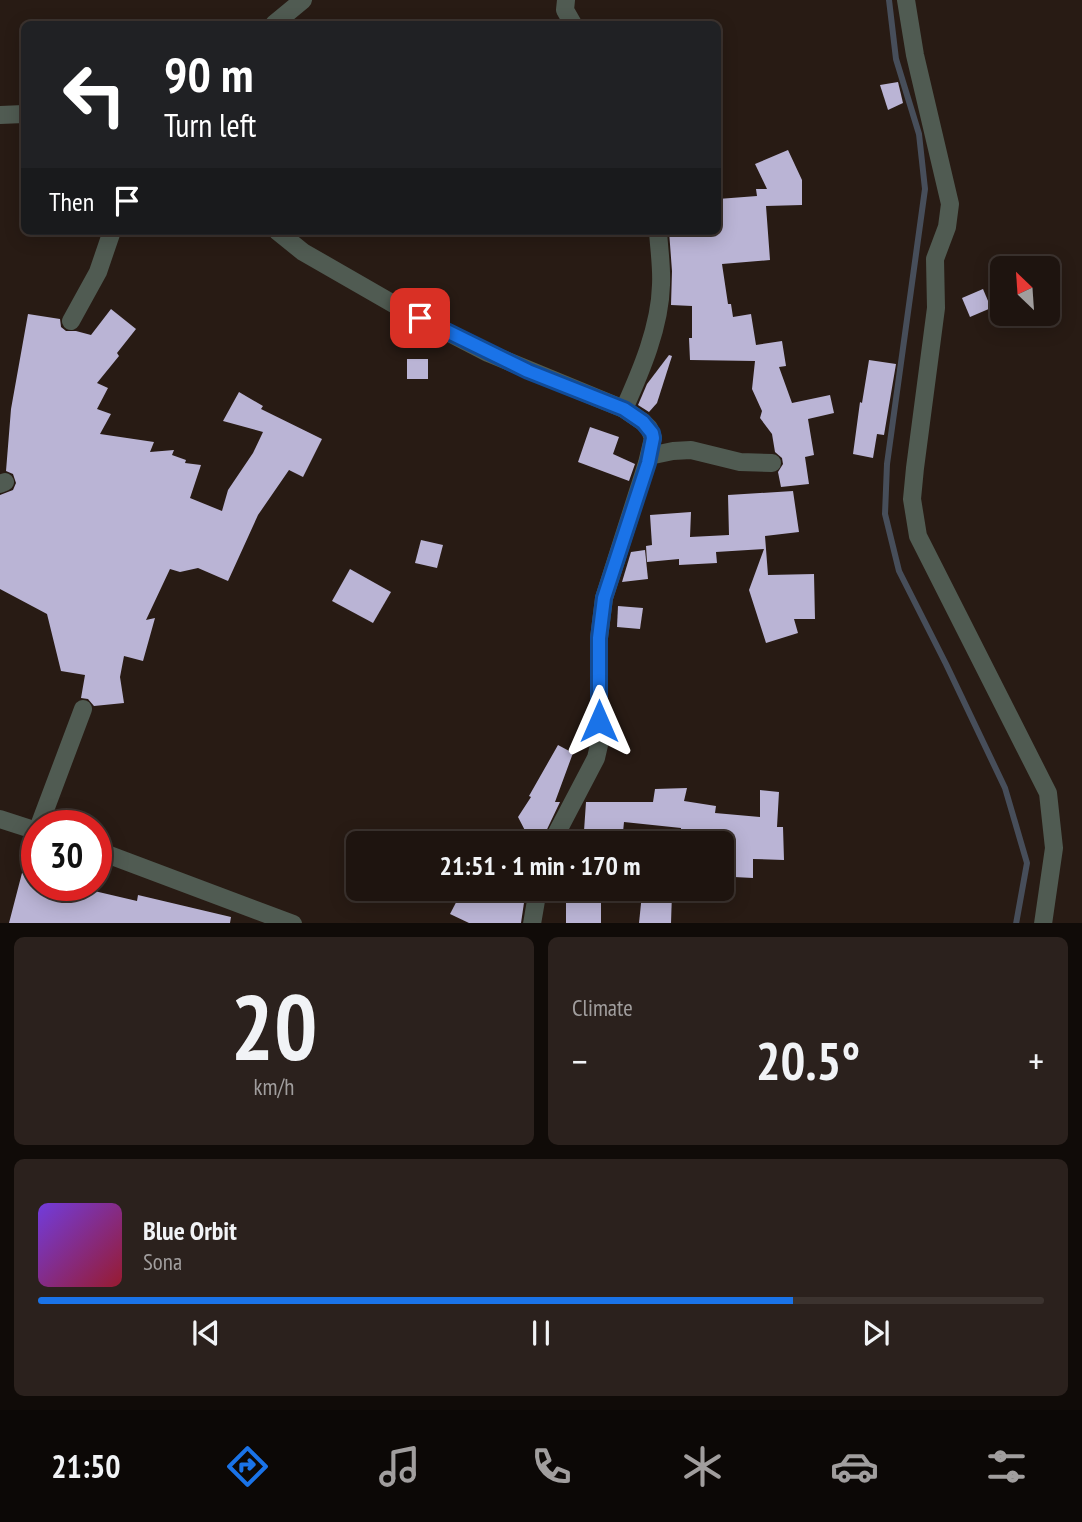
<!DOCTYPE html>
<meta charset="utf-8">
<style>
body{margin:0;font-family:"PT Sans Narrow",sans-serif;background:#2b211d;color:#f1f3f6;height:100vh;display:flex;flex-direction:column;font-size:26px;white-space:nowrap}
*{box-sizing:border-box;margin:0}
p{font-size:23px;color:#a19e9e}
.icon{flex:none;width:38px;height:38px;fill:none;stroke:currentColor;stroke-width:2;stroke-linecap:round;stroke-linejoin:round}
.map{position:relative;height:923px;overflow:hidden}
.details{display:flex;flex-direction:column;gap:14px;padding:14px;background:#100b08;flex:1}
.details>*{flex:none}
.hud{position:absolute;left:21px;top:21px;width:700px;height:214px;border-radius:10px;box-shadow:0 4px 18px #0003,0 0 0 2px #3c332f;background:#202124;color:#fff;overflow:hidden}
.needle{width:46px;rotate:335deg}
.buttons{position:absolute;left:990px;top:256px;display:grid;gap:14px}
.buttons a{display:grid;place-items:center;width:70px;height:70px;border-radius:10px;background:#1e140f;box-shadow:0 4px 18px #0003,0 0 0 2px #3c332f;font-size:35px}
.speed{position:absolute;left:21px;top:810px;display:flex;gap:14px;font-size:35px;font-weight:700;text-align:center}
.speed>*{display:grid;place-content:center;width:91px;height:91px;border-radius:50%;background:#1e140f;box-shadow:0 4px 18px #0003,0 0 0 2px #3c332f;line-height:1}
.speed .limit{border:10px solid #d22;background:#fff;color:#111}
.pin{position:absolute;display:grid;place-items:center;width:60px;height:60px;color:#fff;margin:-30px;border-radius:14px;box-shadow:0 4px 10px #0006}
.me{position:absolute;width:77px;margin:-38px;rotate:0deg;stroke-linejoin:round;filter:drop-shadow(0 0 5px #0008)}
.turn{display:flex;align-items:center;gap:24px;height:147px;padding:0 28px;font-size:32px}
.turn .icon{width:91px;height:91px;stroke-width:2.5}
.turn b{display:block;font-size:49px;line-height:60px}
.then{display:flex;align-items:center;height:66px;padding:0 28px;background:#0003;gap:14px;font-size:26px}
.big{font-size:52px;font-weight:700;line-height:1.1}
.details .widget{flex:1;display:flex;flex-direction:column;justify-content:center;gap:10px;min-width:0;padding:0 24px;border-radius:10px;background:#2b211d}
.details .dial{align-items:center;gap:0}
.dial b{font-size:91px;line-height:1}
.song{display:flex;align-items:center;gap:21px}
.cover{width:84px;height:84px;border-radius:10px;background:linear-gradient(135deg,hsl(260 70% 55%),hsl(350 70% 35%))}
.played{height:7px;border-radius:4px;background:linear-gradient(90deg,#1a73e8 75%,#3c332f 75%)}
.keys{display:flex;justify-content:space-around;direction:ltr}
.heat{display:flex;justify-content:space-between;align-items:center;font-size:38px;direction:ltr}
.details .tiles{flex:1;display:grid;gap:14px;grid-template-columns:1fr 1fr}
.widget:last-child{grid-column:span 2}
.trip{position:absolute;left:346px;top:831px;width:388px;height:70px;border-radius:10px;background:#1e140f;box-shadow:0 4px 18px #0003,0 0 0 2px #3c332f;font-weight:700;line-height:70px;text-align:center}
.dock{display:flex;height:112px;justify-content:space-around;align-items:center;background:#0c0806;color:#a19e9e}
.dock .icon{width:49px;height:49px}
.dock .selected{color:#1a73e8}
.dock b{font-size:32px;color:#f1f3f6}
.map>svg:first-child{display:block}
</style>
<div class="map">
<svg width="1082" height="924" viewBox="0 0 1082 924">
<rect width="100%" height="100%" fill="#281b14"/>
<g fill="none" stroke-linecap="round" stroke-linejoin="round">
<polyline stroke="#474e5a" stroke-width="6" points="889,0 896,59 919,134 925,189 887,464 885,514 899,571 946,664 1005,788 1027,863 1016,924"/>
</g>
<g fill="#bab4d5">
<polygon points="898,82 903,103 888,110 880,85"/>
<polygon points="788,150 802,180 802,205 766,206 770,260 722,264 728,304 731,304 733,317 751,314 756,345 782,341 786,366 779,367 792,403 830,395 834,413 808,419 814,455 805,457 809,484 781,487 778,472 783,464 782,458 775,452 772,434 760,418 762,411 752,389 755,361 690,360 689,338 692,338 692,306 671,305 672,271 669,231 718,231 718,199 757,196 756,189 767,189 755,164"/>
<polygon points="983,289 991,308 970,317 962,298"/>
<polygon points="111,309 136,329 117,353 119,356 97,383 108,388 97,409 111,414 100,434 154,442 150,452 174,450 172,455 186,460 185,463 201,465 190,498 222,511 228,490 253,453 263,432 223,421 239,392 263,406 261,409 322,439 303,477 289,470 258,515 228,581 198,568 180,572 170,569 146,620 155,618 143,661 124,656 120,677 124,703 94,706 88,699 81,698 85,675 61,671 47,614 0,589 0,495 13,490 16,483 13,474 6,471 11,409 28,314 60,319 61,327 66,331 76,331 91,335"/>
<polygon points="669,355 672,356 657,403 649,412 638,405 647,384"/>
<rect x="407" y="359" width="21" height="20"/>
<polygon points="869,360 896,364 884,435 877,434 873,458 853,454 860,402 862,403"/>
<polygon points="590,427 619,437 613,454 635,464 629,481 578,462"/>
<polygon points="793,491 799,532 765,536 768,575 814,574 815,619 794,619 798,633 766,643 749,590 764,549 716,552 717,563 679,565 679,559 647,562 646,546 652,545 650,515 691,512 690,537 729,535 728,495"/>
<polygon points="421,540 443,545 437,568 415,563"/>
<polygon points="645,550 648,579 622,582 631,552"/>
<polygon points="350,569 391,592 373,623 332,601"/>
<polygon points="618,606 643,608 640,629 617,627"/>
<polygon points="558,745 573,753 555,802 560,802 540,844 532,844 518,817 531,797 529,796"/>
<polygon points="687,788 684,801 716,806 715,813 760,817 760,790 779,792 777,827 783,827 784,860 753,859 753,878 734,877 733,841 681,834 681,828 624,822 623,832 584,831 586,802 653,802 655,789"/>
<polygon points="22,873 37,877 37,886 73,886 137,901 138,895 231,917 230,923 9,923"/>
<polygon points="463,889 526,889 521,923 469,923 450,914"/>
<polygon points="566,893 601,895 601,923 566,923"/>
<polygon points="672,893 671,923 639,923 642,894"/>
</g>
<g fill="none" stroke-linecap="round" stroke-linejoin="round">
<g stroke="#505b52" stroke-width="18">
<polyline points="566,0 565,10 573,24"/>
<polyline points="906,0 915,55 950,204 947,227 935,259 936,308 915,468 912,499 918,536 1048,793 1054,848 1043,924"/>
<polyline points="274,24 303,0"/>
<polyline points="0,115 24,114"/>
<path d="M277 231 303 252 397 306 488 353 624 409C641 371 660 327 661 285 662 267 659 249 658 231"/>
<polyline points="71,321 98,272 112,231"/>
<polyline points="649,456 673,451 691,450 740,462 772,463"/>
<polyline points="0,484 5,482"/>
<polyline points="0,819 37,831"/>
<polyline points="39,826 83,709"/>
<polyline points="551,844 596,758 599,745 599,638 604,598 647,463 653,438 649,428 643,422 624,409"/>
<polyline points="96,850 293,924"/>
<polyline points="532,924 538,889"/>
</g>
</g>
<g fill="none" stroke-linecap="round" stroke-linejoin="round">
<g stroke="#114b97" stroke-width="18">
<polyline id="route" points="420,318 528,371 624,409 643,422 652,433 653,438 648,463 604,598 599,638 599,721"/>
</g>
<use href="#route" stroke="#1a73e8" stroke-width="12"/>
</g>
</svg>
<div class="buttons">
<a><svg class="needle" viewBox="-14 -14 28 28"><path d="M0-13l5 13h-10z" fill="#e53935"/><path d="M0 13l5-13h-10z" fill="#a19e9e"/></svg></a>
</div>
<div class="speed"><div class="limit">30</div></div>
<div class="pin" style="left:420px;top:318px;background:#d93025"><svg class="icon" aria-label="arrive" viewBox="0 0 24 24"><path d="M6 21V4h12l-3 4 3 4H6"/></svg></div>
<svg class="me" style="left:599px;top:721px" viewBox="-20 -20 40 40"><path d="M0-17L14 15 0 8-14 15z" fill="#1a73e8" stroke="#fff" stroke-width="4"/></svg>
<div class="trip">21:51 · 1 min · 170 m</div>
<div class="hud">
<div class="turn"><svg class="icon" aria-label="left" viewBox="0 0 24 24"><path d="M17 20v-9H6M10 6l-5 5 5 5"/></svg><div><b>90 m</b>Turn left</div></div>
<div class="then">Then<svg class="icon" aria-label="arrive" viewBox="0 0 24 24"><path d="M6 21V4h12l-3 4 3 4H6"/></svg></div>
</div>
</div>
<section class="details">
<div class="tiles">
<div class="widget dial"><b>20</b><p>km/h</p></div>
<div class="widget"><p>Climate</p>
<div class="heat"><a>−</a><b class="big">20.5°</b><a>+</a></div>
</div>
<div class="widget">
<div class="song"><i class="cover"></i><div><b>Blue Orbit</b><p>Sona</p></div></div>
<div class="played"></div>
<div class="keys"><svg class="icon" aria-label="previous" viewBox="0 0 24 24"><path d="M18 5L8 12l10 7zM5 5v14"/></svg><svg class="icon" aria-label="pause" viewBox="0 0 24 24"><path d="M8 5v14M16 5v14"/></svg><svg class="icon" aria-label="next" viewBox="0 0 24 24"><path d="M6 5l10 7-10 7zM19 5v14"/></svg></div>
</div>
</div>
</section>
<nav class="dock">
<b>21:50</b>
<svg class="icon selected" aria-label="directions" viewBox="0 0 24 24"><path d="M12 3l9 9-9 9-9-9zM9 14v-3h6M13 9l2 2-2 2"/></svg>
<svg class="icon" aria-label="music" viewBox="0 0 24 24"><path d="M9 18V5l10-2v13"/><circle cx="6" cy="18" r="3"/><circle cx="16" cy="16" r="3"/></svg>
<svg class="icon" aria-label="phone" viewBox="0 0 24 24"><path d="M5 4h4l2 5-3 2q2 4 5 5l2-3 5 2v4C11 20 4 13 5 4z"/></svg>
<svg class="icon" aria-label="climate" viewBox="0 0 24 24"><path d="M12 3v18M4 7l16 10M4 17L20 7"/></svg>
<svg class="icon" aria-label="car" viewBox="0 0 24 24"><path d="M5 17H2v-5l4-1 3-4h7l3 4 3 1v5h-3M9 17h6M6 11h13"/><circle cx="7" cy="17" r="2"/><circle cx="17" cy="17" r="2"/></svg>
<svg class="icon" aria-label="filters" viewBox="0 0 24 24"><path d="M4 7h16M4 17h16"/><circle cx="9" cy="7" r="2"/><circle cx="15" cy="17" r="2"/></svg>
</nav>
